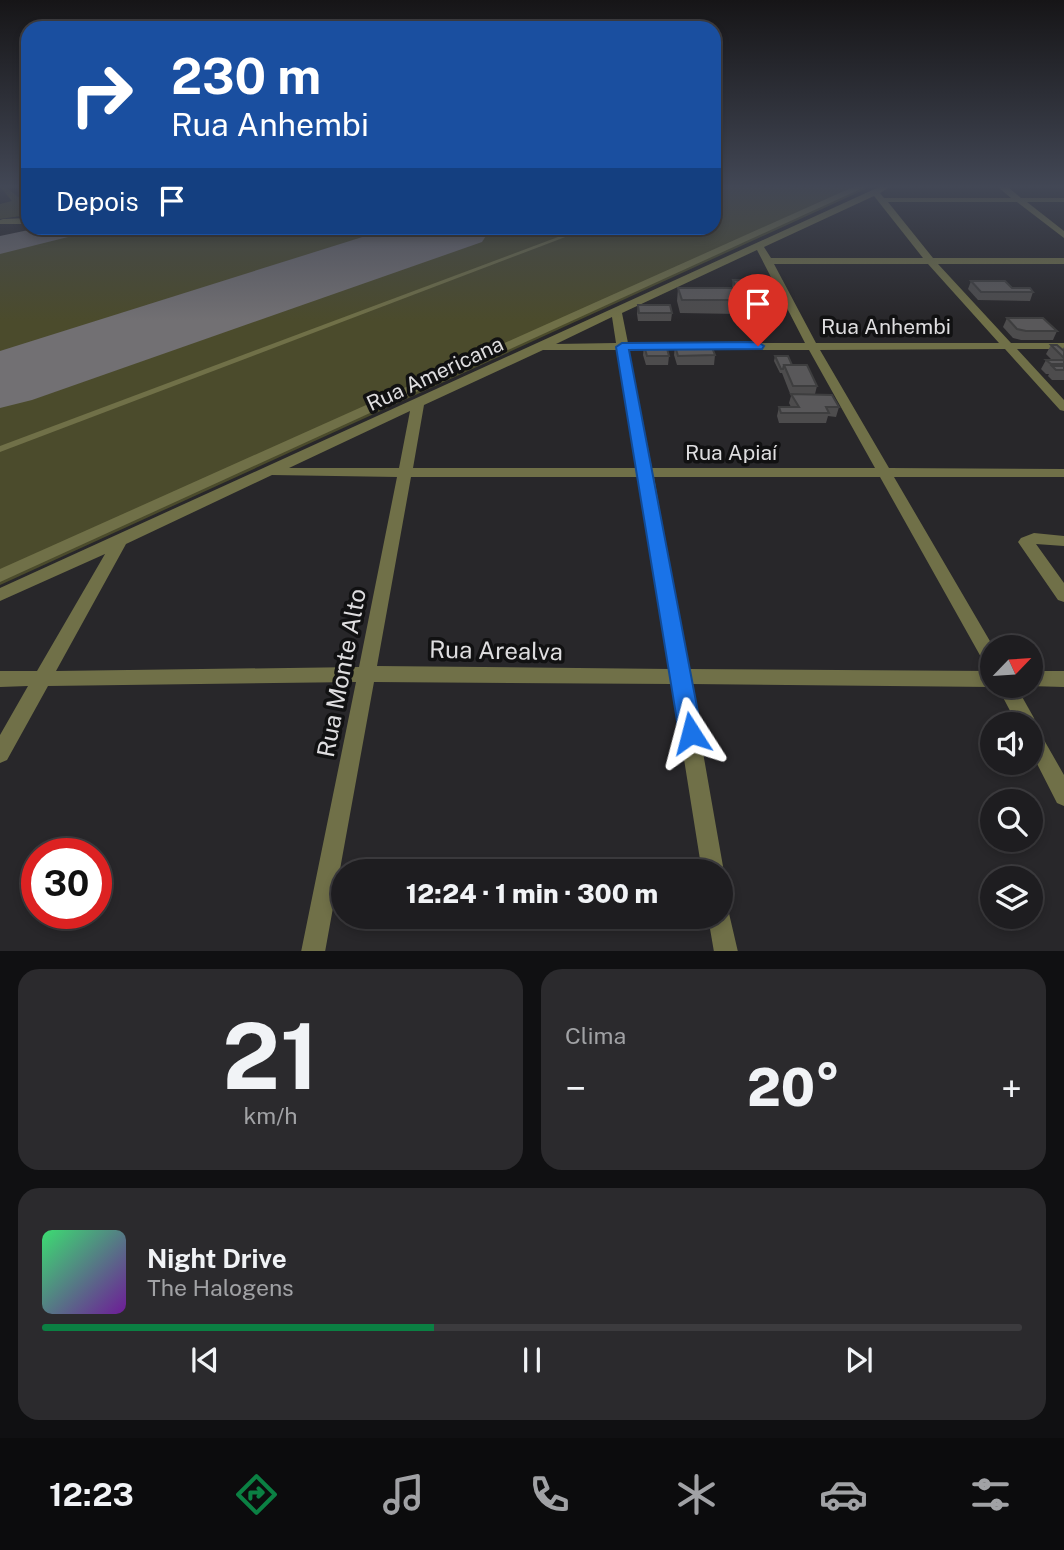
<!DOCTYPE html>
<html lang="pt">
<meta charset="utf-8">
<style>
body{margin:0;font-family:"Public Sans",sans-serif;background:#2b2a2d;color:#f1f3f6;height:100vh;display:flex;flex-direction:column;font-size:26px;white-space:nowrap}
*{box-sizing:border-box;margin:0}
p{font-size:23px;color:#a1a2a5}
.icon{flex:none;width:38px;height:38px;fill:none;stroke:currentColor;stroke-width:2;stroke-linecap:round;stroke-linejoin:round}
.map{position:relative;height:951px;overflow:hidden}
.details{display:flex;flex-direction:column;gap:18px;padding:18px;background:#101012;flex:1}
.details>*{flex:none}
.hud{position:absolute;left:21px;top:21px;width:700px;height:214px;border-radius:21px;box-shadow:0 4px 10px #0003,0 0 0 2px #3c3b3e;background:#1a4fa0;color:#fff;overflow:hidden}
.needle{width:46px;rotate:65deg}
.fabs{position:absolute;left:980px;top:635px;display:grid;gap:14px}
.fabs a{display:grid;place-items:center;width:63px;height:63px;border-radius:50%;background:#1e1d20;box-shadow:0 4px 10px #0003,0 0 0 2px #3c3b3e;font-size:35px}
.speed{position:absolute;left:21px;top:838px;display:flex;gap:14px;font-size:35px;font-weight:700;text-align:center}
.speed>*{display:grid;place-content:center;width:91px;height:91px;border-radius:50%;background:#1e1d20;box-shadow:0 4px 10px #0003,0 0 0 2px #3c3b3e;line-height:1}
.speed .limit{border:10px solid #d22;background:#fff;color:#111}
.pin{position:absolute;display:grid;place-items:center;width:60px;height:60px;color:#fff;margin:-72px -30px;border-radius:50% 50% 50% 0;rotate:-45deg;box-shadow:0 0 7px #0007}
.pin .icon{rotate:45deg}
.me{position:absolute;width:77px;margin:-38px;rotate:351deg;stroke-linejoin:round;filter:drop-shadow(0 0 5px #0008)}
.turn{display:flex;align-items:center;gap:24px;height:147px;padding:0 35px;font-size:32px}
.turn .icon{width:91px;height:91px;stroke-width:2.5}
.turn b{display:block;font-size:49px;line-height:60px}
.then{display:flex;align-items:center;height:66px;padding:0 35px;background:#0003;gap:14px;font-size:26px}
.big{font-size:52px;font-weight:800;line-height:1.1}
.details .card{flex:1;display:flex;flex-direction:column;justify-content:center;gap:10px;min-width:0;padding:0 24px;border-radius:21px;background:#2b2a2d}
.details .dial{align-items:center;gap:0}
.dial b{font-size:91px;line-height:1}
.song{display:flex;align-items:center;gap:21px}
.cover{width:84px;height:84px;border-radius:10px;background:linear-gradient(135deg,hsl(140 70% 55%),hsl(280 70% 35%))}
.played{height:7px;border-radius:4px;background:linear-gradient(90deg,#0b8043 40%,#3c3b3e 40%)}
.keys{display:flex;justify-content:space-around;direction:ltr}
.heat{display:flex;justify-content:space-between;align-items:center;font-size:38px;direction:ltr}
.details .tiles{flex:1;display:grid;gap:18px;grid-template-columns:1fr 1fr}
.card:last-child{grid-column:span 2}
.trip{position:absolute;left:331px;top:859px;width:402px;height:70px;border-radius:35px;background:#1e1d20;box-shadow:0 4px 10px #0003,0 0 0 2px #3c3b3e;font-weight:800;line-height:70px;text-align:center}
.dock{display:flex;height:112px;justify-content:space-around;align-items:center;background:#0c0c0d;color:#a1a2a5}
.dock .icon{width:49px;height:49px}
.dock .selected{color:#0b8043}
.dock b{font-size:32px;color:#f1f3f6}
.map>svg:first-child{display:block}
</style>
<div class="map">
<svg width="1064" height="952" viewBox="0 0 1064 952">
<rect width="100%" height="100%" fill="#28272a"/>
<g fill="#4b4b2c">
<polygon points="0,187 6,187 28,205 28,215 0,219 0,204 12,201"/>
<polygon points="714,187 870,187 0,585 0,406 510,228 714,228"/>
<polygon points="97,228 408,228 0,359 0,253"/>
</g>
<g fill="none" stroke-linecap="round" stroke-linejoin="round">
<polygon fill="#727073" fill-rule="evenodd" points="38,228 84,228 80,234 0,254 0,236"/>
<polygon fill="#727073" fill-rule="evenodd" points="391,228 491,228 482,242 32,400 0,408 0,351"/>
<polygon fill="#707048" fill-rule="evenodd" points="582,228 589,228 0,452 0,446"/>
<g fill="#707048" fill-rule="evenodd">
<polygon points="853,187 865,187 0,582 0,569"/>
<path d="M879 187H890L880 193 884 198H1011L998 187H1008L1021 198H1064V202H1027L1064 231V238L1017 202H888L933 258H1064V264H938L1011 343H1064V349H1017L1064 400V411L1060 410 1005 349 820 350 889 468 1064 469V477H894L994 648 992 668 986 666 880 477H654L688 669 992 671 994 686 992 687 691 684 724 872 721 880V872H702L672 684 374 682 325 952H301L356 682 48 686 7 760 0 763V735L28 686 0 687V671H37L105 554 0 601V588ZM874 196 923 258H771L764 247ZM757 250 805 343H628L622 313ZM774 264H928L999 343H816ZM612 317 616 343 556 344ZM543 350H618L638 468H413L424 405ZM629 350H809L875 468H652ZM410 411 399 468H289ZM272 475 397 477 359 667 56 671 126 544ZM411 477H639L670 669 377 666Z"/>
<polygon points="28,218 28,224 0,224 0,220 3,219"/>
<polygon points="1034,533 1064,536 1064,546 1036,544 1064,583 1064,602 1058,600 1018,542 1021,538"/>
<polygon points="1031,671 1064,671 1064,687 1029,686"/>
<polygon points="997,686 1016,686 1034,718 1036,726 1064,775 1064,806 1057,803 1031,752 1031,724 1017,724"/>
<polygon points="721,906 728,909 738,952 714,952 708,917 721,917"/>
</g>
</g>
<g fill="#4d4c4d">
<polygon points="733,280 768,286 767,293 775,303 773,312 747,312 742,302 743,299 740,299 738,314 680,313 677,301 678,288 732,288"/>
<polygon points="971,281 1012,288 1033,292 1030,301 978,300 968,289"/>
<polygon points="638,305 672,313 671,321 638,321 637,314"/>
<polygon points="1007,318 1057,331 1053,340 1021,340 1013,338 1003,327"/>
<polygon points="1051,345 1062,350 1064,347 1064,380 1052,380 1048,376 1049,374 1046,374 1041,369 1046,360 1052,360 1046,354"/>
<polygon points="644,346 669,356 668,365 646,365 643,355"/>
<polygon points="675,346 715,355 714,365 677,365 674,355"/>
<polygon points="775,356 792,365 817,386 815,394 839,407 836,417 828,416 826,423 779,423 777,416 779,407 791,407 789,403 791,396 782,373 780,373 774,361"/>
</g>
<g fill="#59585a" stroke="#3e3e3f" stroke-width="2">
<polygon points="733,280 765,280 768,286 764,287 766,290 737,291"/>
<polygon points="971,281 1005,281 1012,288 1030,288 1033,292 981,292"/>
<polygon points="678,288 735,288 740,300 682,300"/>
<polygon points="744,293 770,293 775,303 748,303"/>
<polygon points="638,305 670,305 672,313 639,313"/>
<polygon points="1007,318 1043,318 1057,331 1026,331 1017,329"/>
<polygon points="666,345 669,356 647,356 644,346"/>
<polygon points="711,345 715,355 678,356 675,346"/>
<polygon points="1051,345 1057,345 1064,351 1064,358"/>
<polygon points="775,356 788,356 792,365 784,365 783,369 781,369"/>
<polygon points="1046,360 1064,360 1064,364 1051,364"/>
<polygon points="784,365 807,365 817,386 793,386"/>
<polygon points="1052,366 1064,366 1064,370 1056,370"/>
<polygon points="791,394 832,395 839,407 826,407 829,413 781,413 779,407 799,407"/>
</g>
<linearGradient id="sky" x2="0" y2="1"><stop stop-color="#161517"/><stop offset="0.58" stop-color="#424755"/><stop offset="1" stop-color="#424755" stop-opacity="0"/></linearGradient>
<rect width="1064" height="321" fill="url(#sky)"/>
<polygon fill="#1a73e8" stroke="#114b97" stroke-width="2" points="758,342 764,346 762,349 629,350 702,733 698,740 691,743 683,740 679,733 616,347 622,343"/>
<g text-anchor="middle" stroke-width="7" stroke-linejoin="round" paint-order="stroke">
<g font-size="21" fill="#dedddf" stroke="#111112">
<text x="886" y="334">Rua Anhembi</text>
<text transform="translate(435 374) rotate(-25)" y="7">Rua Americana</text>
<text x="731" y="460">Rua Apiaí</text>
</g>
<g font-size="24" fill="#dedddf" stroke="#111112">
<text transform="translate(496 651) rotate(1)" y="8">Rua Arealva</text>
<text transform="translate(342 673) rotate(-79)" y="8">Rua Monte Alto</text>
</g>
</g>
</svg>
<div class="fabs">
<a><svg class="needle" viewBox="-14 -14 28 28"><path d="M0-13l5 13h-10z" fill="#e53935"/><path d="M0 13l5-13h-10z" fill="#a1a2a5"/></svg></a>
<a><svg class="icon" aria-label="sound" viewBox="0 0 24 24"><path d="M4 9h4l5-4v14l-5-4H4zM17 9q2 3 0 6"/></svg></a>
<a><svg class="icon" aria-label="search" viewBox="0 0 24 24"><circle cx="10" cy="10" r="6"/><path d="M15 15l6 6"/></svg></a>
<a><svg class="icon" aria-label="layers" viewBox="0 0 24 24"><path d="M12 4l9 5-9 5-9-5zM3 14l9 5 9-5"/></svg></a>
</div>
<div class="speed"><div class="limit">30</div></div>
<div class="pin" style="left:758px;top:346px;background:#d93025"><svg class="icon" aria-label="arrive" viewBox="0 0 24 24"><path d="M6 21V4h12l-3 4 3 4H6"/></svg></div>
<svg class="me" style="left:691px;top:733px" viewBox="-20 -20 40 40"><path d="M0-17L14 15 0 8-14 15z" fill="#1a73e8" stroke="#fff" stroke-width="4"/></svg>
<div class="trip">12:24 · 1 min · 300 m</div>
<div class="hud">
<div class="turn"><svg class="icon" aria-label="right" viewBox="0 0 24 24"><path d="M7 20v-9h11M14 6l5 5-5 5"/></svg><div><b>230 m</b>Rua Anhembi</div></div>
<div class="then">Depois<svg class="icon" aria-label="arrive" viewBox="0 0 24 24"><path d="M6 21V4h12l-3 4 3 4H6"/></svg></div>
</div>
</div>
<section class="details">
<div class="tiles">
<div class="card dial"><b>21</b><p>km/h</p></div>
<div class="card"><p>Clima</p>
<div class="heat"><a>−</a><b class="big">20°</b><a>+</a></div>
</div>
<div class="card">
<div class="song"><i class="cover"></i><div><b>Night Drive</b><p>The Halogens</p></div></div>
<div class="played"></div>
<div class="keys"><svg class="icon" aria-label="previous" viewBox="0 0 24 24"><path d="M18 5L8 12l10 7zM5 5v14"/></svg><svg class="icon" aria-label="pause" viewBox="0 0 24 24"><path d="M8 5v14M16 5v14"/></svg><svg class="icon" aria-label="next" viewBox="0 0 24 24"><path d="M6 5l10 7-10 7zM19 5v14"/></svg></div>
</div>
</div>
</section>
<nav class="dock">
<b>12:23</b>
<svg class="icon selected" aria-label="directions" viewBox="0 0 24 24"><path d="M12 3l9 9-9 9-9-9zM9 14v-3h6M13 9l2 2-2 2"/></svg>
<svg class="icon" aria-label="music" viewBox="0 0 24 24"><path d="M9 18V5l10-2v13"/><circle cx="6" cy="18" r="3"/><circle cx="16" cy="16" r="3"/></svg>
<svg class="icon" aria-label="phone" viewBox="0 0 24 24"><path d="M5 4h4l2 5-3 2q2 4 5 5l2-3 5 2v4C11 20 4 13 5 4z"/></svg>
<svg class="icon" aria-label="climate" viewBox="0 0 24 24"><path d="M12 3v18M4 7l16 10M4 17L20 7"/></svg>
<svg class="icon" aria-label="car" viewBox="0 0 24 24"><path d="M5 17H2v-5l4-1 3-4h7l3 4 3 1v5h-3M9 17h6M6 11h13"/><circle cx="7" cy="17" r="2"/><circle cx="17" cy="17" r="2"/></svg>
<svg class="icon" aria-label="filters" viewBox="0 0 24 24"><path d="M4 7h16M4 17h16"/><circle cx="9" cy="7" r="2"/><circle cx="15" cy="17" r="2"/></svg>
</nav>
